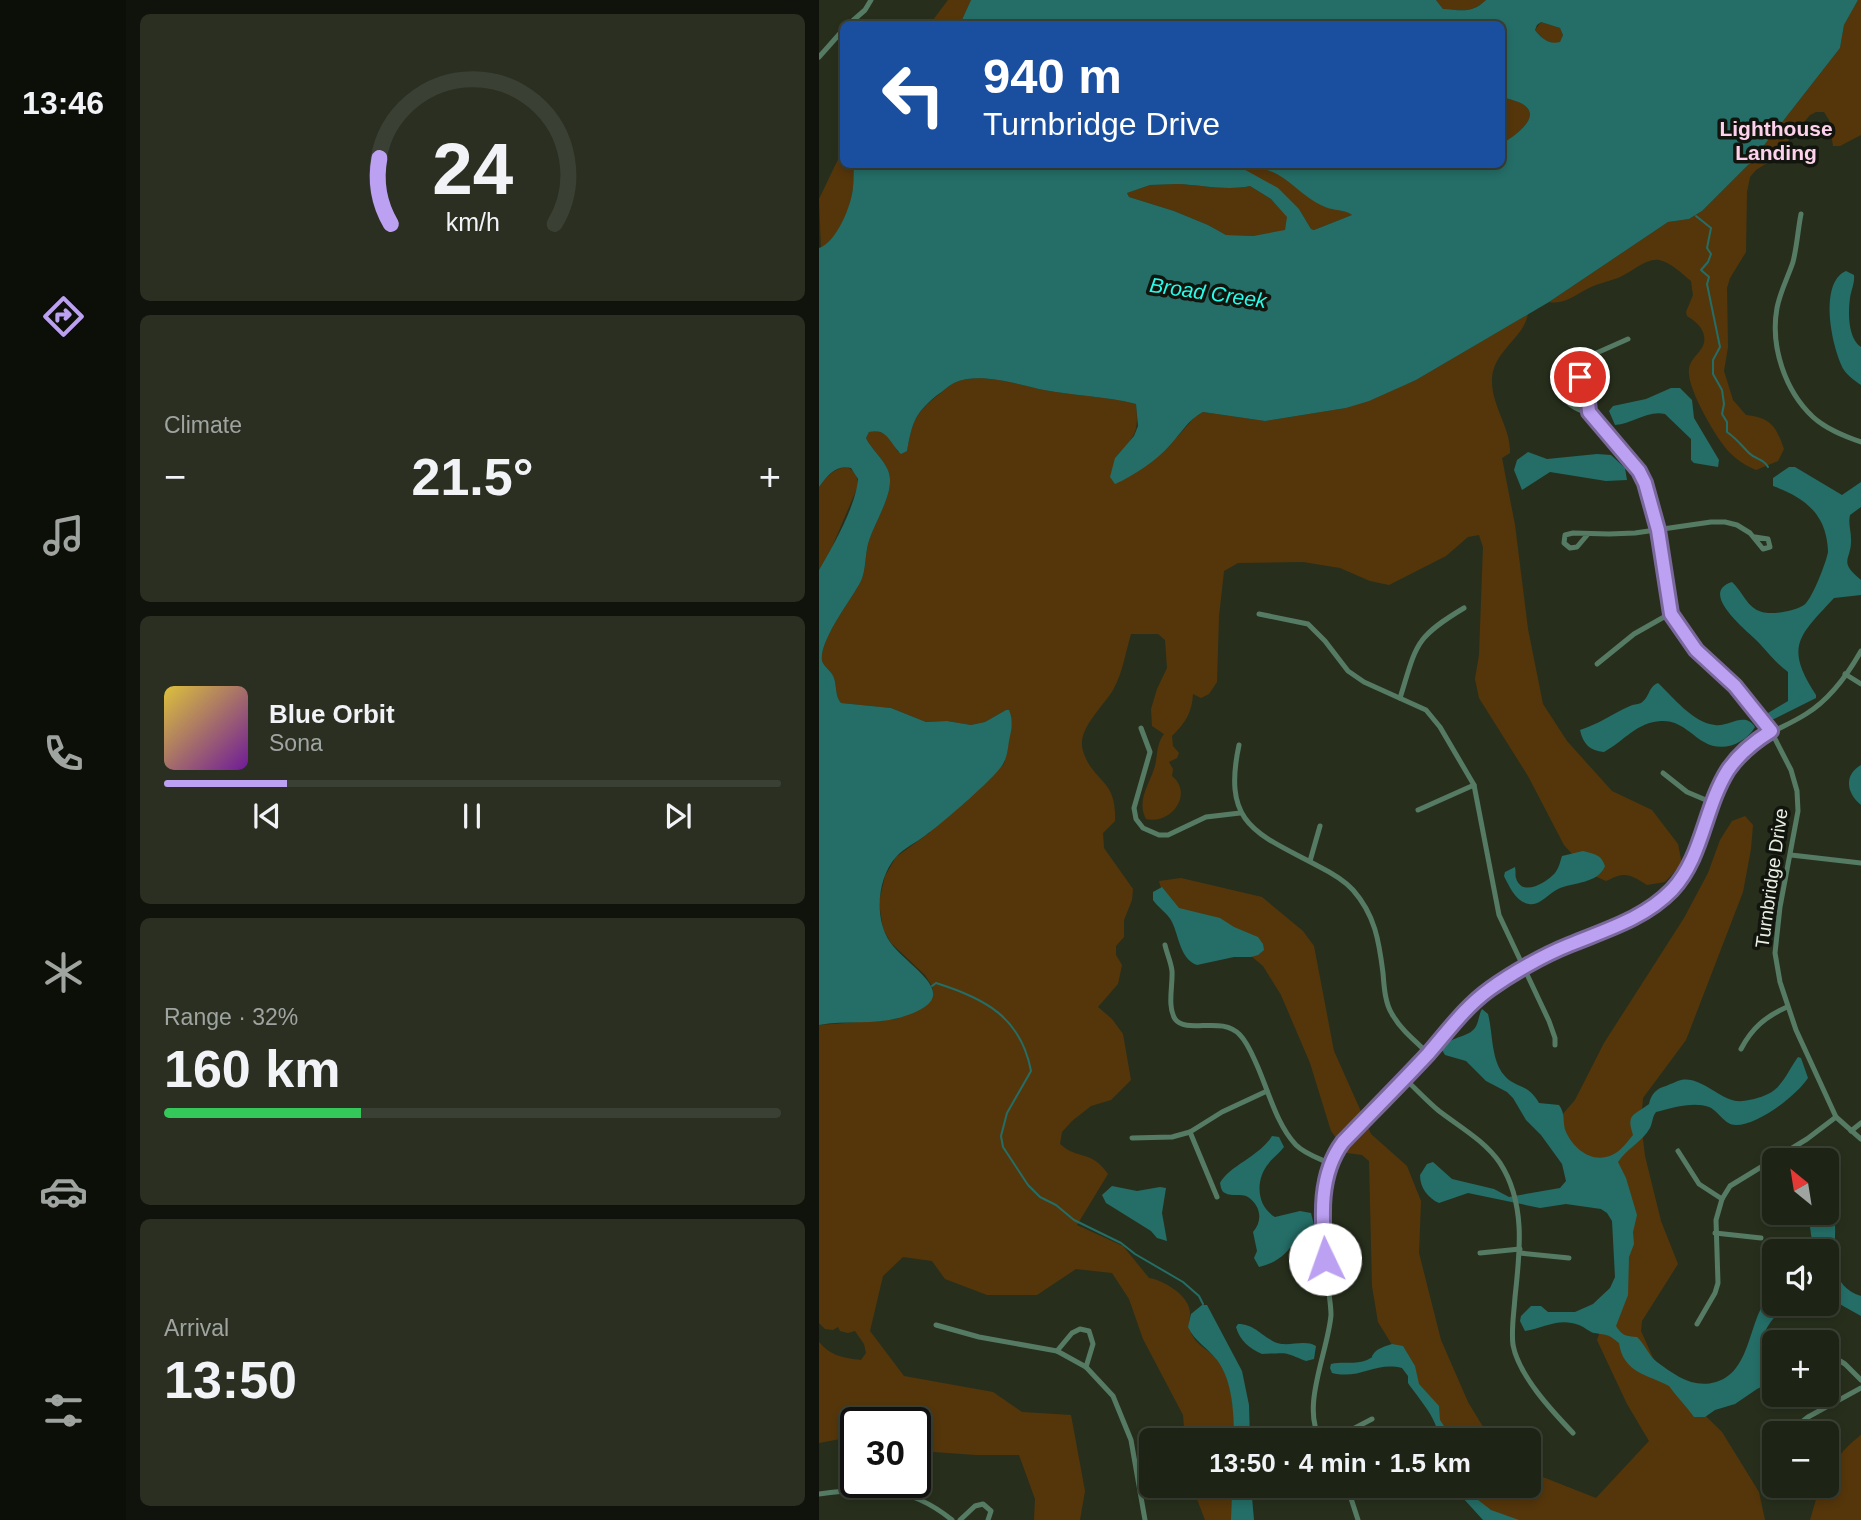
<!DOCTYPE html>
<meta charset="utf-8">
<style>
body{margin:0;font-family:Helvetica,sans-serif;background:#2a2f22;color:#f1f3f6;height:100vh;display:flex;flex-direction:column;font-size:26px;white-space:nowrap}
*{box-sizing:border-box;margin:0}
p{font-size:23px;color:#a0a4a0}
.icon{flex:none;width:38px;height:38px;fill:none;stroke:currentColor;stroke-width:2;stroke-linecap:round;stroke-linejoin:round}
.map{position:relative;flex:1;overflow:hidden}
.sheet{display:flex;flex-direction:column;gap:14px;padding:14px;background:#10130c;width:693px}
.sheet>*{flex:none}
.banner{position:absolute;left:21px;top:21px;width:665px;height:147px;border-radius:10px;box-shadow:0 4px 10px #0003,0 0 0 2px #3b4034;background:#1a4fa0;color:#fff;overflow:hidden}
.needle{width:46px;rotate:330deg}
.fabs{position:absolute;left:943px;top:1148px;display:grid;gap:14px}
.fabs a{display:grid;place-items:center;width:77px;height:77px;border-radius:10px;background:#1d2315;box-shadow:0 4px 10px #0003,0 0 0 2px #3b4034;font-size:35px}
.speed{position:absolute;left:21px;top:1407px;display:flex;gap:14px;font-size:35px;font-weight:700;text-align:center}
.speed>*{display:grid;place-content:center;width:91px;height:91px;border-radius:50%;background:#1d2315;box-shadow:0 4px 10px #0003,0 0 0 2px #3b4034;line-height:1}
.speed .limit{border:4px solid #111;border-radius:10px;background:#fff;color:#111}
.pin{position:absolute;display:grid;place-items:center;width:60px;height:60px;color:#fff;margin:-30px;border:4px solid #fff;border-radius:50%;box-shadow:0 2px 7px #0007}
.me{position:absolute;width:77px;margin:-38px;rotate:357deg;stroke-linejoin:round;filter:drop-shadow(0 0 5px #0008)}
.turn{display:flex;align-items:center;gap:24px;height:147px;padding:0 28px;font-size:32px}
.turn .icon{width:91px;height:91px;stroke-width:2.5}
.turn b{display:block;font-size:49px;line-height:60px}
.big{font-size:52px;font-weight:800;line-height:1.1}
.sheet .widget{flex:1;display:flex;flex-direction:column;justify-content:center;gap:10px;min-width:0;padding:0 24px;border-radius:10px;background:#2a2f22}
.sheet .dial{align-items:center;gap:0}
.dial svg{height:182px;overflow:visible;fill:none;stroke:#3b4034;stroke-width:7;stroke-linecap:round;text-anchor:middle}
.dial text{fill:#f1f3f6;stroke:none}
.song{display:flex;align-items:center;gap:21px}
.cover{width:84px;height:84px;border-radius:10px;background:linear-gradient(135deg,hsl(50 70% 55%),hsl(280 70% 35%))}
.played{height:7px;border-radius:4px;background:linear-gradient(90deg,#bca0f2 20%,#3b4034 20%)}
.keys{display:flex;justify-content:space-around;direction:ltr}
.heat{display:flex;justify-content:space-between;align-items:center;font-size:38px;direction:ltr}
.charge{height:10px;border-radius:5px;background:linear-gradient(90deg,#34c759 32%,#3b4034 0)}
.trip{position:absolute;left:320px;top:1428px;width:402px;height:70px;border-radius:10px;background:#1d2315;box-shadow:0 4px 10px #0003,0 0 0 2px #3b4034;font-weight:800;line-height:70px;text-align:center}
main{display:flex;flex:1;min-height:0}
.tabs{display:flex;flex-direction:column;width:126px;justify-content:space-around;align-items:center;background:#0c0e08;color:#a0a4a0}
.tabs .icon{width:49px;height:49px}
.tabs .current{color:#bca0f2}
.tabs b{font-size:32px;color:#f1f3f6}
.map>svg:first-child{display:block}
</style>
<main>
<nav class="tabs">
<b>13:46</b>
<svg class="icon current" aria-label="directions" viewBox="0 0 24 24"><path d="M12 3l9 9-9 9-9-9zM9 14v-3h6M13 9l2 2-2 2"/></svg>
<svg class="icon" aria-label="music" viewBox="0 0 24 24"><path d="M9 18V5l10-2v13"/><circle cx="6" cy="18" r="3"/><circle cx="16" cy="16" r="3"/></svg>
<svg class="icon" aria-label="phone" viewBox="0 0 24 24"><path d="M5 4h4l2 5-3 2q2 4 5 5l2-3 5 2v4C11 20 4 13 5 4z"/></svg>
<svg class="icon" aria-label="climate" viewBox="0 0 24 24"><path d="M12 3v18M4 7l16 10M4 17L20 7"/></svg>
<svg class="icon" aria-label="car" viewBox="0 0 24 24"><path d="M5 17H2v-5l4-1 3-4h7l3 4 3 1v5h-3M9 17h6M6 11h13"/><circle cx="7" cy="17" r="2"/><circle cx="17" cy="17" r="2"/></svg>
<svg class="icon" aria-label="filters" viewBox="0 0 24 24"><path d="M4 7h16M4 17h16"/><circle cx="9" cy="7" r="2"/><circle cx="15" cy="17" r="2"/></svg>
</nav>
<section class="sheet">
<div class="widget dial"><svg viewBox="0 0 100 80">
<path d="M14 69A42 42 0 1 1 86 69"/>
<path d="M14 69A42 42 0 0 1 9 40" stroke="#bca0f2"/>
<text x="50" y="56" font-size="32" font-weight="700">24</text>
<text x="50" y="72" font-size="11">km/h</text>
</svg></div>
<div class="widget"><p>Climate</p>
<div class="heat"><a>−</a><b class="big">21.5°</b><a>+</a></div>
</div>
<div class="widget">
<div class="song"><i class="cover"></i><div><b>Blue Orbit</b><p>Sona</p></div></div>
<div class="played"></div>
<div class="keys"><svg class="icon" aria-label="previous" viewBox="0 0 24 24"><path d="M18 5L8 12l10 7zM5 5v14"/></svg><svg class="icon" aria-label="pause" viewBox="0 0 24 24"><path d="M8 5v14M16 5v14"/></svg><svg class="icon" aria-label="next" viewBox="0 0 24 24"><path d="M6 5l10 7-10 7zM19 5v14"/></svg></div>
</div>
<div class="widget"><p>Range · 32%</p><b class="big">160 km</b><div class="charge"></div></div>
<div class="widget"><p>Arrival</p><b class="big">13:50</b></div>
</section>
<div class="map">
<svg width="1042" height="1520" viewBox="0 0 1042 1520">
<rect width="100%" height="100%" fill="#272f1c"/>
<g fill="#55360b">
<polygon points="129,0 152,0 141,24 111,24"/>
<path d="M617 0H667C651 14 643 10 624 9Z"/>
<path d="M1039 0H1042V135L1021 146H1014L1010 120 1005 112H997L991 115 954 159 937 170 931 177 928 192 927 252 911 278 908 288 909 347 905 371 914 400 927 415C952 418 957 426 965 449L959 461 937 470C927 466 917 459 910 452 897 438 867 387 870 369 872 355 888 351 885 336 884 327 875 320 868 316L867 312 874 295 872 281C863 274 852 262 840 260 827 258 813 272 801 277 791 281 780 283 770 288 757 294 746 305 730 302L849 222 870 219 883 211 932 162 1021 48 1025 25Z"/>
<path d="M722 22 741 28 744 35 741 43C730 45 722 38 716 30Z"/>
<path d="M683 97C689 99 699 101 705 105 724 118 692 138 683 144Z"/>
<path d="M24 149V164L35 165C34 172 35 180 34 188 32 209 20 237 2 249L0 199Z"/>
<polygon points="543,165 613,165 561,170"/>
<polygon points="419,167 441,167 458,173 506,207 529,212 533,215 495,230 492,229 480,209"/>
<path d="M358 184C383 185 407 191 431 186L452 199 469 217 466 231 434 236 407 235 389 225 355 211 310 197 308 193 331 185Z"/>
<path d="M709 314C704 339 674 351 673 379 672 406 692 427 691 453L683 458 696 525 709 629 724 704 748 741 793 791 833 810 859 844 863 864 846 882 828 885C811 874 806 871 787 881L771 874 745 845 709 776 660 698 656 679 660 655 664 547 660 535 649 537 627 556 570 585 551 581 521 568 484 562 419 563 405 571 400 616 398 682 390 694 382 698 374 694C373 713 366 723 353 736L354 746 360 753 358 758 350 762 354 769 353 776C375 794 352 825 327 819 317 800 331 784 336 766 339 754 337 745 345 734L333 726 332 709 338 689 348 668 346 640 339 634H312C306 654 304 672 294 690 284 707 257 730 264 751 274 783 298 778 296 821L284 833 285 848 314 889 313 900 305 920V937L297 946V955L303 965 299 984 279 1007 293 1019 304 1034 312 1080 292 1100 272 1106 253 1121 243 1132 241 1144C260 1161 272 1149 289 1174L258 1225 304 1246 330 1278C344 1280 372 1296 371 1314 371 1323 368 1326 373 1335 378 1345 388 1349 396 1357 414 1378 416 1414 415 1440H366L364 1415 324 1339 310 1299 293 1273 257 1269 218 1295H168L126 1279 113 1261 84 1257 64 1276 51 1331 85 1376 174 1392 203 1412 252 1415 266 1491 261 1520H215L216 1499 200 1455H157L101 1451 96 1449V1423H37V1436L0 1443V1342C12 1356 24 1358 42 1360L47 1353 45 1344 36 1331 29 1333 21 1331 19 1327 14 1330 6 1329 0 1323V1025L78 1019 106 1006 114 992 113 986 106 975 72 943 64 929 60 902 66 876 77 857 110 833 185 764 193 722 187 710 166 722 152 725 128 721 107 722 72 708 22 703C16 696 18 687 15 678 13 671 5 667 3 661 0 640 33 599 42 581 47 570 46 556 49 544 55 523 72 499 71 479 71 464 53 451 47 438L50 432 54 430 69 435 79 452 88 451C93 424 95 414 118 396 123 392 129 386 135 383 160 371 200 385 225 390 256 396 287 396 317 404 320 435 316 435 296 458L349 447 376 417 384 412 446 421 527 408 597 380Z"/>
<path d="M27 467C36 470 39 477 39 486L13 547 0 570V487C7 477 14 469 27 467Z"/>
<polygon points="926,816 934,825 932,849 924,892 867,1040 824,1098 822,1123 826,1156 842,1221 859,1264 823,1321 822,1331 839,1369 903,1432 940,1492 946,1520 676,1520 642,1486 710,1486 711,1472 777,1498 830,1441 808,1404 778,1340 804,1271 802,1232 736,1123 756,1100 785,1043 865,918 889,873 901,840 913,821"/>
<polygon points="362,878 443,897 484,931 495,946 515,1051 552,1134 588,1166 602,1201 600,1253 622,1340 649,1402 672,1440 625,1440 612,1408 559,1322 553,1286 550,1161 543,1155 528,1153 512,1131 491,1063 462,995 444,966 419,945 346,903 340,881"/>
<path d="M1042 1435V1520H991L1001 1486H1008C1008 1465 1027 1447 1042 1435Z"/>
<polygon points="373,1486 413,1486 412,1520 386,1520"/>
</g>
<g fill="#246e67" fill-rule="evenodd">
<path d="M152 0H617L624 9C643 10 652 14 667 0H1039L1025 25 1021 48 932 162 883 211 870 219 849 222 730 302 597 380 550 401 527 408 446 421 384 412C370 419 362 433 352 444 337 461 316 475 296 484L291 477 296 458 315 436 319 426 317 404C286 396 256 396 225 390 200 385 160 371 135 383 129 386 123 392 117 396 95 414 93 424 88 451L82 454C71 444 69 428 50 432L47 438C53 451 71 464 71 479 72 499 55 523 49 544 46 556 47 570 42 581 33 599 0 640 3 661 5 667 13 671 15 678 18 687 16 696 22 703L72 708 107 722 128 721 152 725 166 722 187 710H190C194 720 193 727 191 736 189 744 189 755 185 762 181 774 120 826 107 835 98 842 85 848 77 857 58 878 55 919 71 942 91 970 152 997 80 1018 54 1025 26 1020 0 1025V570C14 546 37 506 39 479L32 468C17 464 8 476 0 487V248C17 243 33 205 34 187 35 180 34 172 35 165L542 164 561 170 613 164H682L683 144C692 138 724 118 705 105 699 101 689 99 683 97L682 24H141ZM722 22 741 28 744 35 741 42C730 45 722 38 716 30L718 25ZM421 167C467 165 471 191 506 207 515 211 525 209 533 215L495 230 492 229 480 209 459 188ZM358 184C384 185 407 191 431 186L452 199 468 217 466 230 434 236 407 235 389 225 355 211 310 197 308 193 331 185Z"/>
<path d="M1027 271 1035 275C1036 283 1032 290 1031 298 1029 313 1029 338 1042 347V385C1036 381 1029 376 1025 370 1013 349 999 283 1027 271Z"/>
<path d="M852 388H861L873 400 875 418 900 460 899 467 875 463 872 460V439L846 414C828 410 814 424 796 425L790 411 794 406 827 399Z"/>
<polygon points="709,452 728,459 778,454 792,455 806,468 808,480 787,481 731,472 703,490 695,470 698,460"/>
<path d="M970 467H976L1023 495 1042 482V507L1031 515C1029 524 1032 530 1032 539 1033 561 1018 560 1042 580V595L1015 598C980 636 965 646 997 695V698L955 719H951L949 713 969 701V672C958 664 950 654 941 644 930 632 878 593 913 582 924 592 928 608 943 612 953 615 977 611 985 605 993 600 1008 560 1009 552 1009 542 1006 528 1001 520 991 502 973 493 954 486V478Z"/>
<path d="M839 683C853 696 874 723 896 725 911 727 925 711 936 727 926 744 903 753 885 742 870 733 861 720 842 721 818 722 805 741 785 752 771 751 764 744 761 730 780 724 793 714 811 706 814 704 818 705 822 703 831 697 829 687 839 683Z"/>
<path d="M1042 765V805C1028 794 1024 775 1042 765Z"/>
<path d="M764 851C775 854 782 854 786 866 779 884 754 882 739 889 729 894 721 906 710 904 697 902 690 886 685 876L686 872 696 867C697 871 696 875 697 878 703 898 728 882 736 873 740 868 741 862 743 856Z"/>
<path d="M343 887 360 908 401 918 415 927 439 937 444 944 445 950 439 955 432 957H415L378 965C361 959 360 936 353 922 349 913 339 908 334 900V892Z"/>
<path d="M663 1009 669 1014C674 1033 672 1060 685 1075 695 1088 709 1083 720 1103L740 1105C747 1114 743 1123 747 1132 755 1149 773 1164 793 1155 801 1152 809 1141 814 1135 807 1114 814 1116 830 1104 832 1094 838 1088 847 1086 852 1084 858 1081 862 1080 881 1076 899 1098 917 1101 926 1102 941 1098 949 1094 963 1088 970 1069 979 1057L982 1058 989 1078C977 1096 939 1125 917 1125 905 1125 900 1111 890 1107 875 1101 852 1108 837 1112 833 1117 834 1122 831 1128 823 1142 807 1149 799 1162L807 1178 818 1215 814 1232 815 1244 810 1257 809 1295 797 1326C803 1336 807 1336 818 1337 826 1344 829 1355 838 1362 856 1375 874 1389 897 1382 935 1371 928 1314 955 1290L956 1304H970C954 1315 934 1340 946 1361L955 1366V1381L938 1389 916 1404 896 1410 886 1417H875C867 1406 858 1397 850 1386 830 1375 804 1373 800 1343 789 1334 789 1335 775 1333 770 1332 766 1327 760 1325 740 1317 725 1328 706 1331L701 1321 702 1316 712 1306H722L729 1312H756L774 1304 791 1288 796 1277 793 1221 788 1213 782 1209 747 1204 721 1208 649 1193 620 1203C609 1198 601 1188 601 1175L608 1164 614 1162 633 1179 675 1189 690 1197 741 1188 747 1181 743 1164 722 1135 707 1120 694 1098 688 1092 667 1081 647 1061 626 1055 623 1050C628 1037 643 1039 653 1031 660 1026 659 1016 663 1009Z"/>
<path d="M453 1136 460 1137 465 1147C461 1153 454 1157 450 1163 436 1179 437 1206 456 1217L481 1211 492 1213 496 1229 490 1235 477 1238C469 1254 457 1263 440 1267L435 1258 438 1251 434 1232C444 1221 442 1206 429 1197 422 1193 413 1197 406 1193 402 1191 402 1187 401 1183 410 1166 441 1156 453 1136Z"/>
<polygon points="293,1186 318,1191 341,1187 347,1188 343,1213 348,1241 338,1238 332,1231 287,1203 283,1195"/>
<path d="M1008 1199C1030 1225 995 1281 1042 1296V1316L1008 1297V1251H990L993 1241 989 1213H1008Z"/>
<path d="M383 1305H388L423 1371 430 1405 431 1440H415C415 1415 414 1381 398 1360 388 1347 376 1342 369 1327L372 1314Z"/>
<path d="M419 1324C436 1324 443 1337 458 1343 471 1347 485 1339 497 1346L495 1359 487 1361C463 1351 469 1353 443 1354 430 1348 421 1341 417 1327Z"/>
<path d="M573 1344 584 1346 596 1366 600 1384 620 1406 621 1420 634 1440H618C623 1423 599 1398 589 1383V1376L583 1368C557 1361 541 1380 513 1373L511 1368 512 1364C524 1361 536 1365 548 1360 558 1355 549 1360 556 1352 560 1348 567 1346 573 1344Z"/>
<polygon points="413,1486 432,1486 435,1520 412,1520"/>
<polygon points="546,1486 587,1486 551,1498 544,1489"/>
<polygon points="633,1486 649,1486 654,1496 672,1510 700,1520 664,1520"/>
</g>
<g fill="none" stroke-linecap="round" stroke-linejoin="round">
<g stroke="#246e67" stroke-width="2">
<path d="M877 216 892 228 888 248 892 254 889 262 882 270 890 277 888 284 901 347 894 360V374L903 390 905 404 903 414 908 422V432C918 439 923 446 930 453 937 460 944 458 949 467"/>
<path d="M113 986 117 983C165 998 202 1017 212 1071L188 1113 182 1136 184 1147 209 1185 221 1197 237 1205 255 1220 302 1243 316 1254 364 1282 380 1296 384 1304"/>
</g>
<g stroke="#567b64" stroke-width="5">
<polyline points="30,24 46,10 52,0"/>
<polyline points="0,57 24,30"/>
<path d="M982 214C979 229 978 246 974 262 969 277 961 292 958 308 951 346 966 391 994 417 1007 429 1025 436 1042 442"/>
<polyline points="757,375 764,359 809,339"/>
<path d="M770 413C757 410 744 402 740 389L745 379 757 375 761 377 768 392 770 413 794 443 808 456 826 483 839 530 852 613 878 650 916 686 952 731 972 770 978 791 979 811 961 907 956 953 961 982 977 1030 1017 1117 1042 1139"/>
<polyline points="769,534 758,547 751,548 745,543 746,535 754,533 790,534 816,533 892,522 906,522 918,525 931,533 944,549 951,547 949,539 936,537"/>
<polyline points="440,614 489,624 506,641 529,671 545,682 607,710 621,727 655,785 680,915 730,1021 736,1038 736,1045"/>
<polyline points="778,664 815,634 852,613"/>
<polyline points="1026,674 1042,684"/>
<path d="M581 698C598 644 595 638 645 608"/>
<polyline points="322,728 331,752 315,808 317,819 324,828 340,835 349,835 387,817 421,813"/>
<path d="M420 745C403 825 437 833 499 866 511 872 525 880 534 890 556 915 560 941 564 973 565 986 566 1003 573 1014 582 1030 596 1041 609 1053"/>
<polyline points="844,773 868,792 894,803"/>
<polyline points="599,810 655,785"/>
<polyline points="972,855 1042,863"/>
<polyline points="491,861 501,826"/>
<path d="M346 945C348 954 352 962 353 971 354 985 348 1006 356 1019 368 1035 403 1015 421 1035 428 1042 433 1054 437 1063 449 1089 457 1124 477 1145 486 1154 499 1158 510 1163"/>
<path d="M922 1049C933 1028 946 1017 968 1007"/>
<path d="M585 1078C597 1089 608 1101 620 1111 641 1127 666 1141 681 1163 707 1203 701 1252 696 1297 695 1313 692 1330 694 1345 700 1376 733 1411 754 1433"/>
<polyline points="1032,1131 1042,1123"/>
<polyline points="371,1132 398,1197"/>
<polyline points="313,1138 353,1137 371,1132 403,1112 448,1091"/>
<polyline points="859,1151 880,1184 903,1199"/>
<polyline points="896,1233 942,1238"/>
<polyline points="661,1253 701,1249"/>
<polyline points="701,1253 750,1258"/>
<polyline points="878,1324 896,1293 899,1283 897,1220 903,1199 911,1186 988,1139 1017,1117"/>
<polyline points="117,1325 160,1337 238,1351 267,1367 294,1396 312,1440 326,1520"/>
<polyline points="1001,1341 1001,1342"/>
<polyline points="238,1351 253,1333 261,1329 270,1331 274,1344 267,1367"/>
<polyline points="1008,1353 1026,1364 1042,1380"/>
<polyline points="969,1433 989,1417 1042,1388"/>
<path d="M502 1440C481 1408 509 1352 512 1315 512 1303 509 1290 508 1277 504 1233 496 1180 524 1142 552 1113 581 1084 608 1054 629 1031 647 1004 674 986 698 972 723 957 748 945 784 930 822 920 851 892 889 854 887 793 924 753 942 734 965 728 987 714 1010 700 1029 674 1042 651"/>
<polyline points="513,1440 553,1419"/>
<polyline points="528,1486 539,1520"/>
<path d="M0 1494C53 1487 89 1484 133 1520"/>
<polyline points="141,1520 156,1506 164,1504 172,1511 169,1520"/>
</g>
</g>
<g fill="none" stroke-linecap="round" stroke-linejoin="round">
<g stroke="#7a689d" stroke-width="18">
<path id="route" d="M506 1259C503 1219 499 1175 524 1142 552 1113 581 1084 609 1054 629 1031 646 1007 671 989 693 973 725 955 750 945 786 930 825 919 853 890 884 857 885 808 909 770 920 754 936 741 952 731L916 686 877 650 852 614 839 530 826 483 820 471 770 412 768 392 761 377"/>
</g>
<use href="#route" stroke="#bca0f2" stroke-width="12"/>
</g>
<g text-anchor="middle" stroke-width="7" stroke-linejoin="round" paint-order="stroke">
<g font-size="19" fill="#e9efe3" stroke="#12150d">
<text transform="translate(952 878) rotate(-82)" y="7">Turnbridge Drive</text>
</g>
<g font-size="21" font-weight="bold" fill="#fed2ec" stroke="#12150d">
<text x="957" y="136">Lighthouse<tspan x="957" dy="24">Landing</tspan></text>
</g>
<g font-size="21" font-style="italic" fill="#29fcea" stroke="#12150d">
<text transform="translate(389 293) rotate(8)" y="7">Broad Creek</text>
</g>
</g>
</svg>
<div class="fabs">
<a><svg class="needle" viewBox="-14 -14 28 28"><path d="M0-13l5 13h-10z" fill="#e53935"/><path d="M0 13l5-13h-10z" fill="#a0a4a0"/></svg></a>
<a><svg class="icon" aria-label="sound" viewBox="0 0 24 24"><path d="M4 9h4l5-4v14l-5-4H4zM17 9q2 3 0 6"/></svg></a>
<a>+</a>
<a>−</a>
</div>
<div class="speed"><div class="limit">30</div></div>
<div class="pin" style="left:761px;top:377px;background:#d93025"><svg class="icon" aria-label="arrive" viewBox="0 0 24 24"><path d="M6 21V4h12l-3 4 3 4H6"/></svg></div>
<svg class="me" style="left:506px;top:1259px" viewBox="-20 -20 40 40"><circle r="19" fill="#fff"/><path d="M0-13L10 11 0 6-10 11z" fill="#bca0f2"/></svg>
<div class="trip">13:50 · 4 min · 1.5 km</div>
<div class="banner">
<div class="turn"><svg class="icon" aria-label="left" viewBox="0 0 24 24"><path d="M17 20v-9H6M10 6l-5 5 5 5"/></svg><div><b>940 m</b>Turnbridge Drive</div></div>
</div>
</div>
</main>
